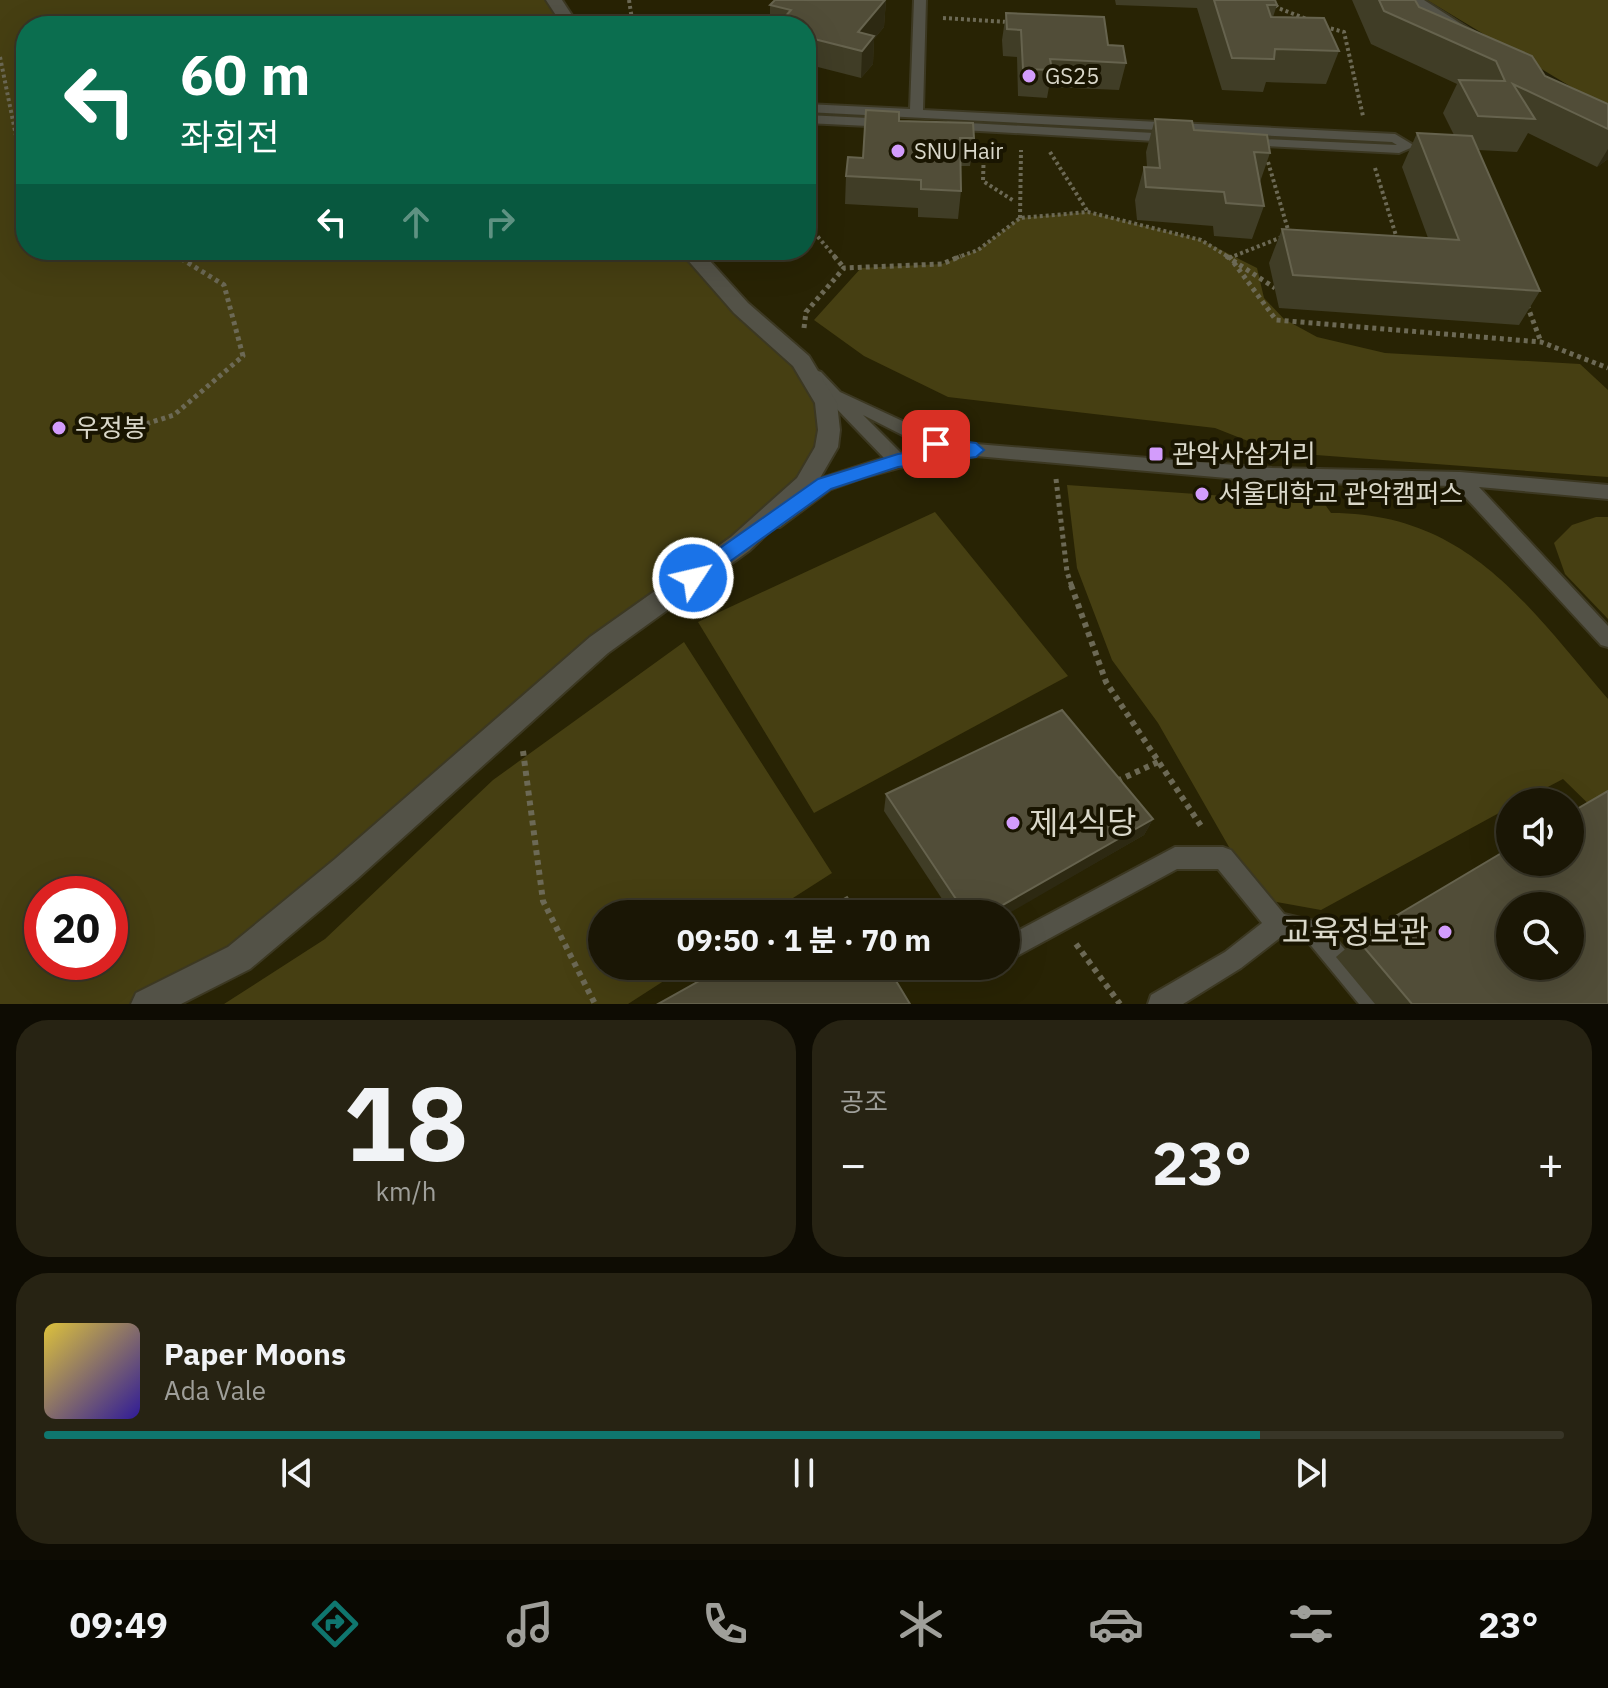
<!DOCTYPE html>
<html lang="ko">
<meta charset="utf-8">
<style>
body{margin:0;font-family:"IBM Plex Sans","Noto Sans KR",sans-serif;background:#272313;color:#f1f3f6;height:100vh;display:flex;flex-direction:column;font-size:30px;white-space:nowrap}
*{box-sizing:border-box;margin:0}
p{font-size:26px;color:#9f9f9a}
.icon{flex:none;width:44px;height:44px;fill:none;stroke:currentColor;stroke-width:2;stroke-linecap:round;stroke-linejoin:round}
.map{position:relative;height:1004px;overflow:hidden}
.side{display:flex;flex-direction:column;gap:16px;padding:16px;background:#0e0c03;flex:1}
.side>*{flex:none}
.hud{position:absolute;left:16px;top:16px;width:800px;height:244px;border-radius:32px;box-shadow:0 8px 32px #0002,0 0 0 2px #383527;background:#0b6e4f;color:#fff;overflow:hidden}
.tools{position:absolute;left:1496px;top:788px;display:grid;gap:16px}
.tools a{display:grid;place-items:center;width:88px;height:88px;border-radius:50%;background:#1a1605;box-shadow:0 8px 32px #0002,0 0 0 2px #383527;font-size:40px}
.speed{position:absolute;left:24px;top:876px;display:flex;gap:16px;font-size:40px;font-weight:700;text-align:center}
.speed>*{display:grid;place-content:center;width:104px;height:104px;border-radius:50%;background:#1a1605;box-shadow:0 8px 32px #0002,0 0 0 2px #383527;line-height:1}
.speed .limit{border:12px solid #d22;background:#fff;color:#111}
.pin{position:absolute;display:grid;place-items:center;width:68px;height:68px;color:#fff;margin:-34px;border-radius:16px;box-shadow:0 4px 12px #0006}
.me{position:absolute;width:88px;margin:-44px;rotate:55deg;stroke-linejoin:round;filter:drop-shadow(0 0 6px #0008)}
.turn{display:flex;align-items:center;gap:28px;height:168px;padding:0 32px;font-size:36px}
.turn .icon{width:104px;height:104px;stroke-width:2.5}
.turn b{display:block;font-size:56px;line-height:68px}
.lanes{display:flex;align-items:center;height:76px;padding:0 32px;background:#0003;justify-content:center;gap:40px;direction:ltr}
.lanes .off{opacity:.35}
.big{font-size:60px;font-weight:700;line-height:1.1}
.side .tile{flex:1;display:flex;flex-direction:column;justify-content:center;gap:12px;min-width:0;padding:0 28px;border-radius:32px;background:#272313}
.side .dial{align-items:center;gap:0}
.dial b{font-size:104px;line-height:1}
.song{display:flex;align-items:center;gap:24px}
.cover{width:96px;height:96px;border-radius:12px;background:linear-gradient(135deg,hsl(50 70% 55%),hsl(250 70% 35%))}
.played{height:8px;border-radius:4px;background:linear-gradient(90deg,#0f766e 80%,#383527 80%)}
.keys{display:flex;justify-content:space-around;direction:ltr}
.heat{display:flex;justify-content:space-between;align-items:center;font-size:44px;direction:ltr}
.side .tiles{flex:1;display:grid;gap:16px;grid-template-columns:1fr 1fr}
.tile:last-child{grid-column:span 2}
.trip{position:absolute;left:588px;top:900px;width:432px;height:80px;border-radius:40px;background:#1a1605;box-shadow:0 8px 32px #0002,0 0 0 2px #383527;font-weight:700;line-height:80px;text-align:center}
.tab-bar{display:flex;height:128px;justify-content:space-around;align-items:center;background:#0a0902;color:#9f9f9a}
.tab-bar .icon{width:56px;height:56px}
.tab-bar .on{color:#0f766e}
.tab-bar b{font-size:36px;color:#f1f3f6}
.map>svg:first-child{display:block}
</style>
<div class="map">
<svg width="1608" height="1004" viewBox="0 0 1608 1004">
<rect width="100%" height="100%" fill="#221e07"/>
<path fill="#282304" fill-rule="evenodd" d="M554 0H1413L1608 118V1004H147L689 250H806V26H571ZM1510 802H1570V862H1510ZM1510 906H1570V966H1510ZM602 914H1006V966H602Z"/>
<g fill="#463f12" fill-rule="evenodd">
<path d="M0 0H554L571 26H26V250H689L801 361 829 416 805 484 599 645 346 869 147 1004H0ZM42 894H110V962H42Z"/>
<polygon points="1427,0 1608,0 1608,109"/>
<polygon points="1088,212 1201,240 1257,268 1264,298 1284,319 1317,337 1385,353 1580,364 1608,390 1608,477 1276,452 1215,428 948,397 864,356 814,320 861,268 942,264 978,250 1020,218"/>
<path d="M1067 485 1324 503 1331 513C1468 513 1527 605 1608 699V823L1563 779 1519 802H1510V807L1321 910 1271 901 1229 847 1158 723 1112 660 1077 568Z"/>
<polygon points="935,512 1068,676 814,813 698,622"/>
<polygon points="1596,517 1608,517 1608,619 1565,574 1554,543 1572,525"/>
<polygon points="684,642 832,873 768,914 602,914 602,966 687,966 628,1004 224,1004 325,939 493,780"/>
</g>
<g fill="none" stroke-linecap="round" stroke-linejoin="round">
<g stroke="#3c3822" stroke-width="4">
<g id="lane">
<polygon points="914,0 926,0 923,110 1395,134 1415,146 1399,153 1246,145 1241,144 1241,138 1397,145 1392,142 806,112 806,104 910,109"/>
<polygon points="806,115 889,119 896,123 889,127 806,123"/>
<polygon points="950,122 1172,134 1179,138 1172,142 945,129 943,126"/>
<path d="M815 370 821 372 840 392 939 438C953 440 963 445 976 444L1272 468 1460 472 1608 485V499L1479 487 1608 626V647L1601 645 1455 486 1272 482 976 456 898 468 862 478 831 489 780 527H768L765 522 768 517 819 479 884 458 809 380 807 376ZM863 415 930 449 933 450 902 454Z"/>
<polygon points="1175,847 1223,847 1231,850 1284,914 1322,923 1384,995 1387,1004 1359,1004 1308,942 1281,937 1241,968 1183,1004 1148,1004 1151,995 1225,952 1262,923 1218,869 1177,869 1006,962 1006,937"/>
</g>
</g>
<g stroke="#3c3822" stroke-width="4">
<g id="street">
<polygon points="546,0 562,0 579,26 563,26"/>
<polygon points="1405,0 1424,0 1477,34 1463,37"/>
<polygon points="679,250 700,250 748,303 809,356 837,403 840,430 838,447 813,490 749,551 608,653 357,879 250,969 181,1004 131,1004 136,993 228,947 335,859 590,637 731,537 797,478 815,447 818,430 815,403 793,366 734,313"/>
</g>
</g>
<g stroke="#6c6955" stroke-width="4" stroke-dasharray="3 3" stroke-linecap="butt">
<polyline points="629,0 633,26"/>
<polyline points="1272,0 1278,8 1312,21"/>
<polyline points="943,18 1008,22"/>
<polyline points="1325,27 1344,32 1363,116"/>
<polyline points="0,57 26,185"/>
<polyline points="984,147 983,181 1014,201"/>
<polyline points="1050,152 1088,212"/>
<polyline points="1268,162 1289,233"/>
<polyline points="1375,168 1398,242"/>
<polyline points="1020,218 1021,150"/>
<polyline points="806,223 836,258"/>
<polyline points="166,250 180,258"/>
<polyline points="956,258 978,250 1020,218 1088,212 1201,240 1230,258"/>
<polyline points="1229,258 1282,237"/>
</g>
<g stroke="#6c6955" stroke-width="5" stroke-dasharray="4 4" stroke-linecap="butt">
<polyline points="834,256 844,268"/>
<polyline points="1226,256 1275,288"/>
<polyline points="1229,256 1276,320 1541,342 1608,368"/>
<polyline points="1527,305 1541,342"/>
<polyline points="804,328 806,312 844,268 942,264 961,256"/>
<polyline points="108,436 174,415 243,356 224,285 177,256"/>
<polyline points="1056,479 1067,572 1072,587"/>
</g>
<g stroke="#6c6955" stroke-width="6" stroke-dasharray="5 5" stroke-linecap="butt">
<polyline points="1071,585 1106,682 1203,829"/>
<polyline points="523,751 543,901 595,1004"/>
<polyline points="1117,781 1158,762"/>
<polyline points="1076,944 1120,1004"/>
</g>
<use href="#lane" fill="#535247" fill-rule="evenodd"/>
<use href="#street" fill="#535247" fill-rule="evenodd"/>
</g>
<g fill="#403d26">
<polygon points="886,0 884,27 874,39 873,64 861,78 806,64 806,26 770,26 770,5"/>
<polygon points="1115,0 1275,0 1277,5 1273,17 1339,51 1326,84 1266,82 1263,92 1222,90 1197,8 1116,5"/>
<polygon points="1352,0 1415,0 1419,7 1545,76 1608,104 1608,159 1597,167 1528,133 1517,152 1478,150 1540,291 1519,325 1279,308 1269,263 1282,229 1428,238 1402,167 1417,133 1454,135 1443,113 1457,84 1371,44"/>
<polygon points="1006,13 1108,45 1126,63 1119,90 1049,87 1047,98 1018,96 1017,57 1003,56 1002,40"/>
<polygon points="1155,119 1270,153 1260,182 1264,206 1252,239 1214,236 1213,226 1137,220 1135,200 1144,167 1147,167 1146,152"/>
<polygon points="899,121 974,138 970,166 961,166 961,191 958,219 918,217 918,208 845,204 846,176"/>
<polygon points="886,794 1153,819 1144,835 1006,914 952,914 884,811"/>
<polygon points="1357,939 1608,1004 1375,1004 1336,957"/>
</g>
<g fill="#2d2912">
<polygon points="886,0 884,27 874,39 873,64 861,78 862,51 858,32"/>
<polygon points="1608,149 1608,159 1597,167"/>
<polygon points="1153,819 1144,835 1006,915 987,914"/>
</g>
<g fill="#514d38" stroke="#66634e" stroke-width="2" fill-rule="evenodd">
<polygon points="775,0 885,0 858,32 874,36 862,51 806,37 806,26 777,26 791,10 770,5"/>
<polygon points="1214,0 1275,0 1277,5 1267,5 1271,17 1324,18 1339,51 1275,49 1274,59 1232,58"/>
<polygon points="1379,0 1415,0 1419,7 1532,56 1545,76 1608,104 1608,129 1513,84 1535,119 1478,116 1459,80 1505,81 1496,61 1384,11"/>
<polygon points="1006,13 1104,17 1108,45 1123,46 1126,63 1050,59 1052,70 1023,69 1021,30 1007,29"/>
<polygon points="866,110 899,112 899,121 973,123 974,138 960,138 961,191 921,189 921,180 846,176 848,157 863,158"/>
<polygon points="1155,119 1192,121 1194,130 1267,135 1270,153 1254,152 1264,206 1226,203 1224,192 1146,187 1144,167 1160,168"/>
<polygon points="1417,133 1472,136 1540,291 1293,275 1282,229 1459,240"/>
<polygon points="1062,710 1153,819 987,914 966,914 886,794"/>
<path d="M1608 791V1004H1412L1357 939 1510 848V862H1570V813ZM1510 906H1570V966H1510Z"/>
<polygon points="847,897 857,914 818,914"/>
<polygon points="726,966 887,966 910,1004 658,1004"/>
</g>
<polygon fill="#1a73e8" stroke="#114b97" stroke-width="2" points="936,438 976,443 984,450 976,457 898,467 831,489 700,583 686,583 684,578 686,572 818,479 898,454 931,449 927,444"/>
<g fill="#d39cfc" stroke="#191501" stroke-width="3">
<circle cx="1029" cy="76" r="8"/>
<circle cx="898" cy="151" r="8"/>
<circle cx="59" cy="428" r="8"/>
<rect x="1148" y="446" width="16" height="16" rx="4"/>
<circle cx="1202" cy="494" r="8"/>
<circle cx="1013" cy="823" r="8"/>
<circle cx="1445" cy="932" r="8"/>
</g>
<g text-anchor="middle" stroke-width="8" stroke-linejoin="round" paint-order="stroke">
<g font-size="22" fill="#d9d7c9" stroke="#191501" text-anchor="start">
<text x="1045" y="84">GS25</text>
<text x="914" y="159">SNU Hair</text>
</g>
<g font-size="26" fill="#d9d7c9" stroke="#191501" text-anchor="start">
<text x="75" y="437">우정봉</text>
<text x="1172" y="463">관악사삼거리</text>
<text x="1218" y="503">서울대학교 관악캠퍼스</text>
</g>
<g font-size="32" fill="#d9d7c9" stroke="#191501" text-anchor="start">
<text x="1029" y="834">제4식당</text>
<text x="1429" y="943" text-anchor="end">교육정보관</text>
</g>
</g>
</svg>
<div class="tools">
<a><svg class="icon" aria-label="sound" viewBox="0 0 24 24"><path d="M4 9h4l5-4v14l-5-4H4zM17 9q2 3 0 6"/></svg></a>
<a><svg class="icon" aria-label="search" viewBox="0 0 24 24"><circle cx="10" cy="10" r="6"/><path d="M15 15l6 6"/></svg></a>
</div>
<div class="speed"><div class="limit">20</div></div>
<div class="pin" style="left:936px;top:444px;background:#d93025"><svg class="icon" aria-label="arrive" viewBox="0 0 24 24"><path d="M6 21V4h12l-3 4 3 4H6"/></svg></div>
<svg class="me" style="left:693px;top:578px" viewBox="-20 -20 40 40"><circle r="17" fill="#1a73e8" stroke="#fff" stroke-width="3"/><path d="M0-11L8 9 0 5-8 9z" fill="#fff"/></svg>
<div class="trip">09:50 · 1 분 · 70 m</div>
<div class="hud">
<div class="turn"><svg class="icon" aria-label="left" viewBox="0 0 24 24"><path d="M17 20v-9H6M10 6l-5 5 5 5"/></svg><div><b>60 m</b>좌회전</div></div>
<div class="lanes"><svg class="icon" aria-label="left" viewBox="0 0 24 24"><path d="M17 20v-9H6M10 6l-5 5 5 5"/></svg><svg class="icon off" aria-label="ahead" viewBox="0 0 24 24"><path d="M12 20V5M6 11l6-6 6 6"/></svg><svg class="icon off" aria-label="right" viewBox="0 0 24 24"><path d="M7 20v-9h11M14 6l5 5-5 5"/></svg></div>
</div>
</div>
<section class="side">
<div class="tiles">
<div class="tile dial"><b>18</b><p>km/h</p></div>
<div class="tile"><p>공조</p>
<div class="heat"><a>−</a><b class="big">23°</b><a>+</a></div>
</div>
<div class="tile">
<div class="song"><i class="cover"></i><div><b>Paper Moons</b><p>Ada Vale</p></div></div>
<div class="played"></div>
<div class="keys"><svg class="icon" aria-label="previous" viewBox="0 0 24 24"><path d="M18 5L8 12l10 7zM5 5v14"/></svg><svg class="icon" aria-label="pause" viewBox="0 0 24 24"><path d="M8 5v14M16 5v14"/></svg><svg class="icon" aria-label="next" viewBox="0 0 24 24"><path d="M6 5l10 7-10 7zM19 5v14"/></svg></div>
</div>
</div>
</section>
<nav class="tab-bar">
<b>09:49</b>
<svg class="icon on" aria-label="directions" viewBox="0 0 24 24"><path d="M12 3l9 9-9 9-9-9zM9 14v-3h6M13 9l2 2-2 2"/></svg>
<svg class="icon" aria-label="music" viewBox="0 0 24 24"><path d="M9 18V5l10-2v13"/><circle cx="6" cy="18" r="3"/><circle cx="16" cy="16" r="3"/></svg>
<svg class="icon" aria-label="phone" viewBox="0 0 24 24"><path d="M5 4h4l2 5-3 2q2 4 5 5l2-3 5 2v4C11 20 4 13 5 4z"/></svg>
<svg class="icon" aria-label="climate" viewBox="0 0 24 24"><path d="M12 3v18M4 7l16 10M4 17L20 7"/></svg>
<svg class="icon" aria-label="car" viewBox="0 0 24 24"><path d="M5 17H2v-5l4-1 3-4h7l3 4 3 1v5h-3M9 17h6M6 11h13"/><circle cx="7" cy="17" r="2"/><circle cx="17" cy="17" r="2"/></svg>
<svg class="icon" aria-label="filters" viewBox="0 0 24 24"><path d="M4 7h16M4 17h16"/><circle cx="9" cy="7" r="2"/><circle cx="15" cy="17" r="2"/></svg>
<b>23°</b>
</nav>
